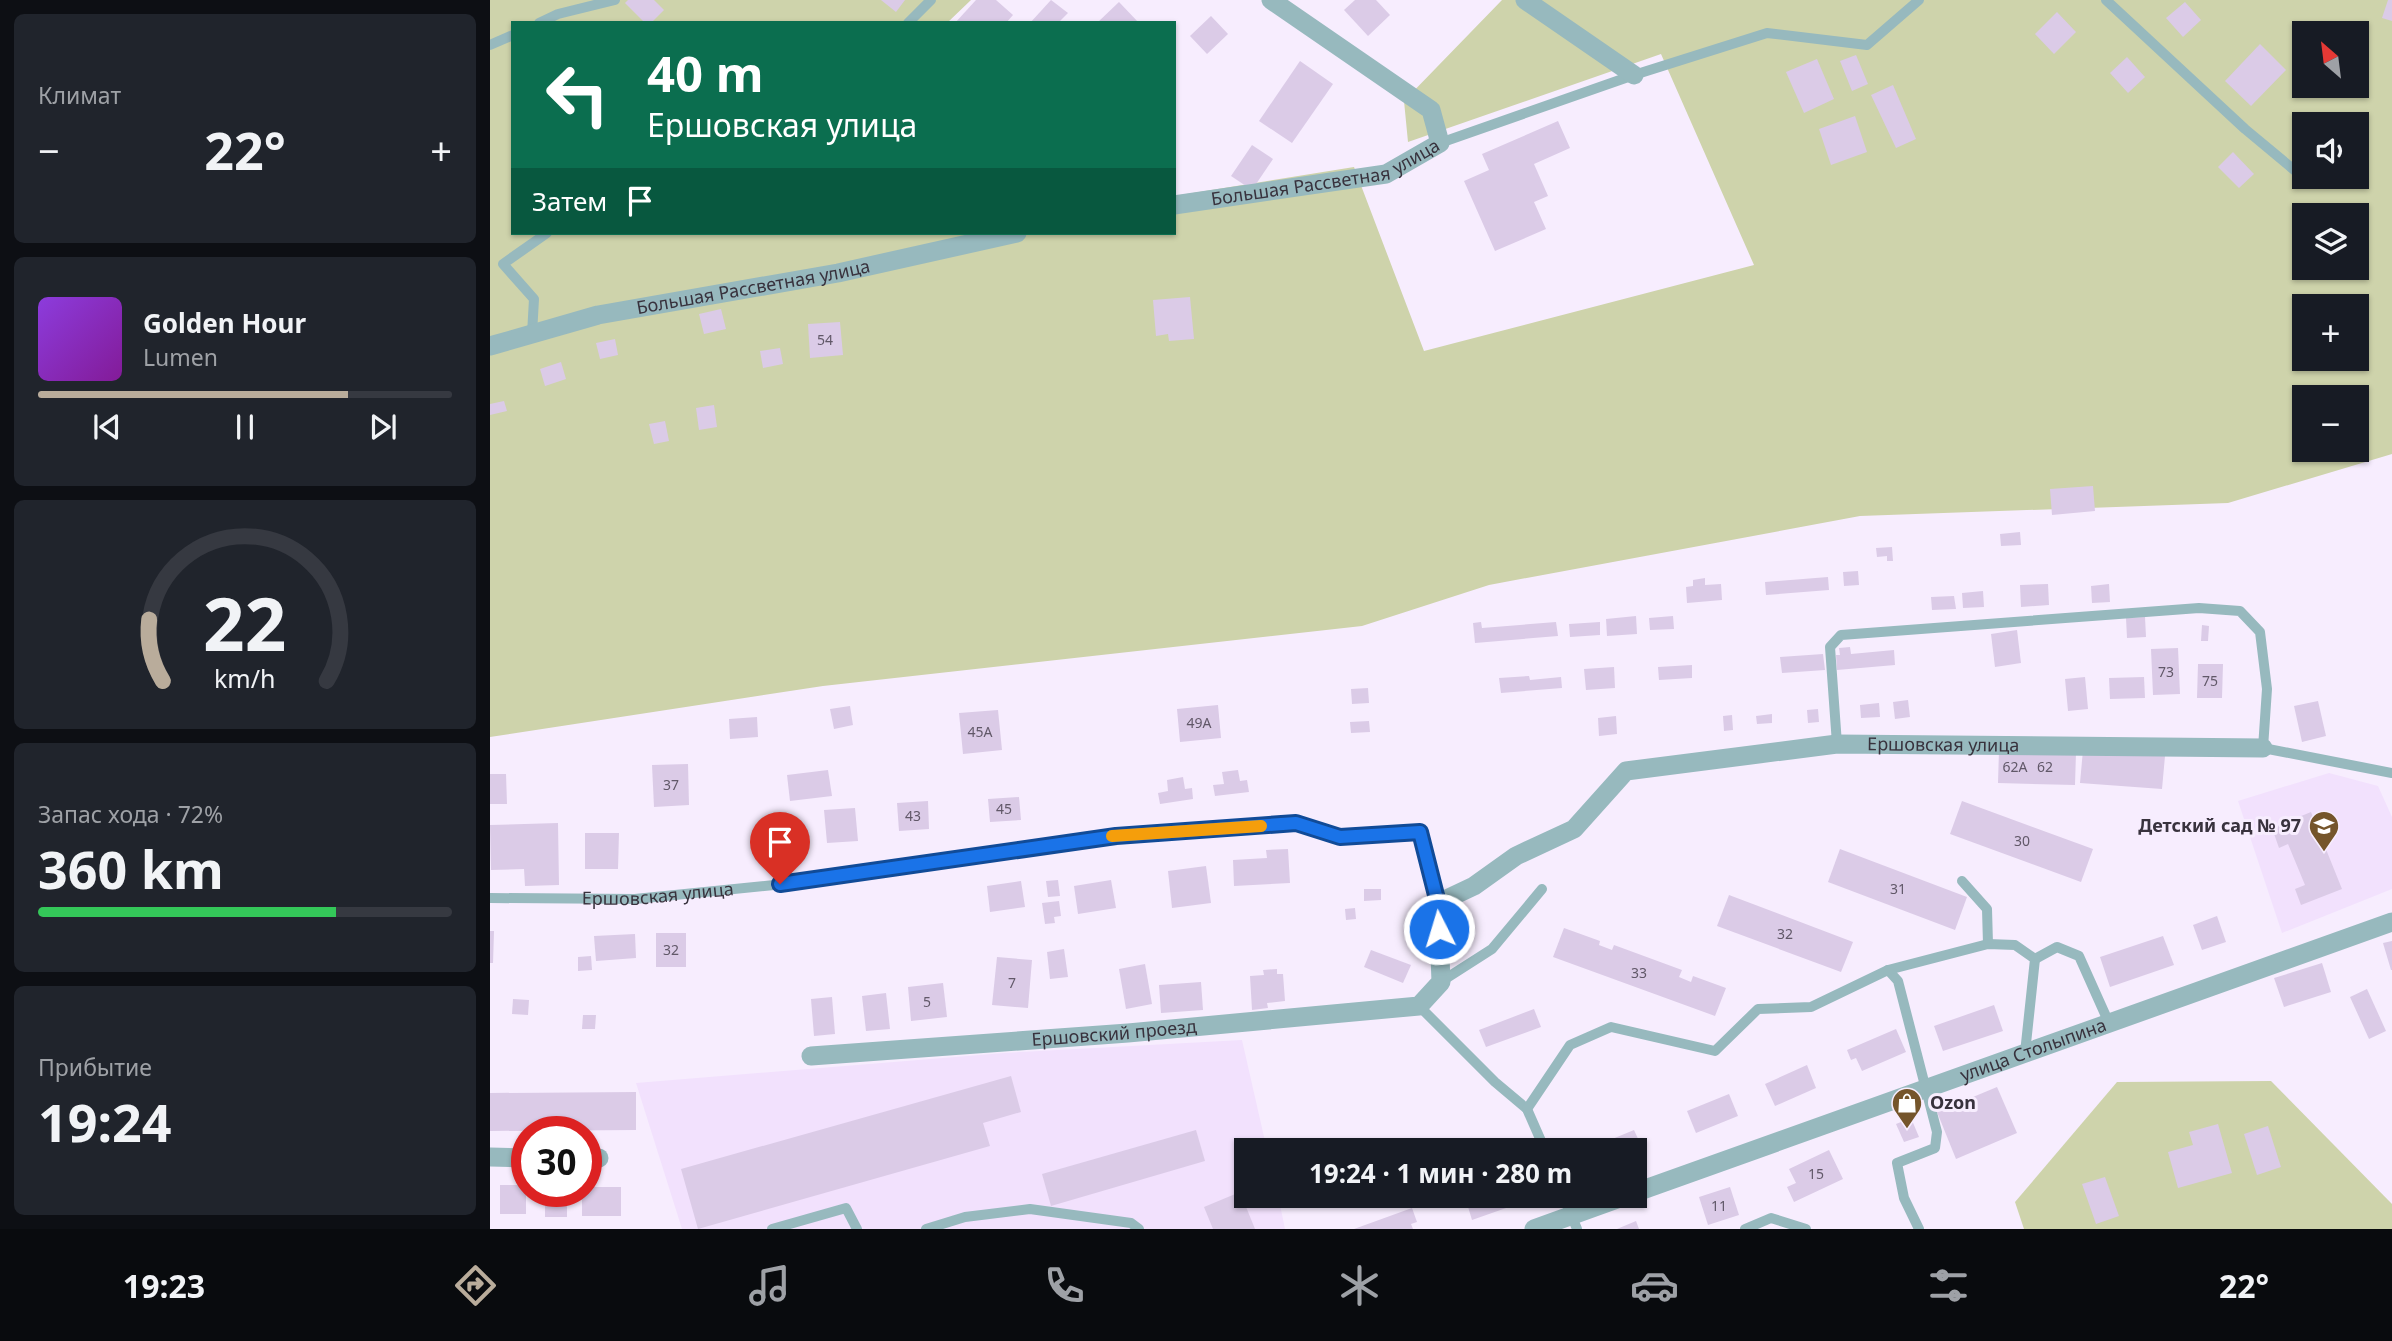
<!DOCTYPE html>
<html lang="ru">
<meta charset="utf-8">
<style>
body{margin:0;font-family:"Noto Sans",sans-serif;background:#20242c;color:#f1f3f6;height:100vh;display:flex;flex-direction:column;font-size:26px;white-space:nowrap}
*{box-sizing:border-box;margin:0}
p{font-size:23px;color:#9ea1a6}
.icon{flex:none;width:38px;height:38px;fill:none;stroke:currentColor;stroke-width:2;stroke-linecap:round;stroke-linejoin:round}
.map{position:relative;flex:1;overflow:hidden}
.side{display:flex;flex-direction:column;gap:14px;padding:14px;background:#0d0f14;width:490px}
.side>*{flex:none}
.top-card{position:absolute;left:21px;top:21px;width:665px;height:214px;border-radius:0px;box-shadow:0 2px 5px #0004;background:#0b6e4f;color:#fff;overflow:hidden}
.needle{width:46px;rotate:332deg}
.buttons{position:absolute;left:1802px;top:21px;display:grid;gap:14px}
.buttons a{display:grid;place-items:center;width:77px;height:77px;border-radius:0px;background:#171b24;box-shadow:0 2px 5px #0004;font-size:35px}
.speed{position:absolute;left:21px;top:1116px;display:flex;gap:14px;font-size:35px;font-weight:700;text-align:center}
.speed>*{display:grid;place-content:center;width:91px;height:91px;border-radius:50%;background:#171b24;box-shadow:0 2px 5px #0004;line-height:1}
.speed .limit{border:10px solid #d22;background:#fff;color:#111}
.pin{position:absolute;display:grid;place-items:center;width:60px;height:60px;color:#fff;margin:-72px -30px;border-radius:50% 50% 50% 0;rotate:-45deg;box-shadow:0 0 7px #0007}
.pin .icon{rotate:45deg}
.me{position:absolute;width:77px;margin:-38px;rotate:355deg;stroke-linejoin:round;filter:drop-shadow(0 0 5px #0008)}
.turn{display:flex;align-items:center;gap:24px;height:147px;padding:0 21px;font-size:32px}
.turn .icon{width:91px;height:91px;stroke-width:2.5}
.turn b{display:block;font-size:49px;line-height:60px}
.then{display:flex;align-items:center;height:66px;padding:0 21px;background:#0003;gap:14px;font-size:26px}
.big{font-size:52px;font-weight:700;line-height:1.1}
.side .card{flex:1;display:flex;flex-direction:column;justify-content:center;gap:10px;min-width:0;padding:0 24px;border-radius:10px;background:#20242c}
.side .dial{align-items:center;gap:0}
.dial svg{height:182px;overflow:visible;fill:none;stroke:#363941;stroke-width:7;stroke-linecap:round;text-anchor:middle}
.dial text{fill:#f1f3f6;stroke:none}
.song{display:flex;align-items:center;gap:21px}
.cover{width:84px;height:84px;border-radius:10px;background:linear-gradient(135deg,hsl(270 70% 55%),hsl(290 70% 35%))}
.played{height:7px;border-radius:4px;background:linear-gradient(90deg,#b9ac9b 75%,#363941 75%)}
.keys{display:flex;justify-content:space-around;direction:ltr}
.heat{display:flex;justify-content:space-between;align-items:center;font-size:38px;direction:ltr}
.charge{height:10px;border-radius:5px;background:linear-gradient(90deg,#34c759 72%,#363941 0)}
.trip{position:absolute;left:744px;top:1138px;width:413px;height:70px;border-radius:0px;background:#171b24;box-shadow:0 2px 5px #0004;font-weight:700;line-height:70px;text-align:center}
.dock{display:flex;height:112px;justify-content:space-around;align-items:center;background:#090b0e;color:#9ea1a6}
.dock .icon{width:49px;height:49px}
.dock .selected{color:#b9ac9b}
.dock b{font-size:32px;color:#f1f3f6}
main{display:flex;flex:1;min-height:0}
.map>svg:first-child{display:block}
</style>
<main>
<section class="side">
<div class="card"><p>Климат</p>
<div class="heat"><a>−</a><b class="big">22°</b><a>+</a></div>
</div>
<div class="card">
<div class="song"><i class="cover"></i><div><b>Golden Hour</b><p>Lumen</p></div></div>
<div class="played"></div>
<div class="keys"><svg class="icon" aria-label="previous" viewBox="0 0 24 24"><path d="M18 5L8 12l10 7zM5 5v14"/></svg><svg class="icon" aria-label="pause" viewBox="0 0 24 24"><path d="M8 5v14M16 5v14"/></svg><svg class="icon" aria-label="next" viewBox="0 0 24 24"><path d="M6 5l10 7-10 7zM19 5v14"/></svg></div>
</div>
<div class="card dial"><svg viewBox="0 0 100 80">
<path d="M14 69A42 42 0 1 1 86 69"/>
<path d="M14 69A42 42 0 0 1 8 42" stroke="#b9ac9b"/>
<text x="50" y="56" font-size="32" font-weight="700">22</text>
<text x="50" y="72" font-size="11">km/h</text>
</svg></div>
<div class="card"><p>Запас хода · 72%</p><b class="big">360 km</b><div class="charge"></div></div>
<div class="card"><p>Прибытие</p><b class="big">19:24</b></div>
</section>
<div class="map">
<svg width="1902" height="1229" viewBox="0 0 1902 1229">
<rect width="100%" height="100%" fill="#f7edfe"/>
<g fill="#f2e1fd">
<polygon points="1839,773 1888,786 1902,817 1902,889 1792,933 1748,801"/>
<polygon points="752,1040 777,1150 756,1150 756,1195 788,1195 795,1229 192,1229 146,1083 514,1053"/>
</g>
<g fill="#ced3ab" fill-rule="evenodd">
<path d="M0 0H481L457 23H23V233H684V196L864 167 934 351 1264 265 1171 54 918 142 914 101 1012 0H1902V454L1738 503 1370 516 999 585 872 626 333 686 0 737ZM1815 33H1867V86H1815ZM1815 124H1867V177H1815ZM1815 215H1867V268H1815ZM1815 306H1867V359H1815ZM1815 397H1867V450H1815Z"/>
<polygon points="1781,1081 1902,1204 1902,1229 1534,1229 1525,1202 1627,1082"/>
</g>
<g fill="#dbcbe7">
<polygon points="138,0 164,0 174,10 161,23 155,23 135,3"/>
<polygon points="391,0 415,0 406,12"/>
<polygon points="486,0 506,0 523,15 516,23 465,23"/>
<polygon points="561,0 578,13 568,23 540,23"/>
<polygon points="865,0 886,0 900,15 878,36 854,10"/>
<polygon points="1898,0 1902,0 1902,21 1892,18"/>
<polygon points="629,2 649,23 607,23"/>
<polygon points="1695,2 1711,20 1693,37 1676,18"/>
<polygon points="1567,12 1586,32 1564,54 1545,34"/>
<polygon points="721,16 738,34 717,54 700,36"/>
<polygon points="1770,44 1796,70 1761,106 1735,81"/>
<polygon points="1366,55 1378,84 1362,91 1350,61"/>
<polygon points="1637,57 1655,77 1638,93 1620,73"/>
<polygon points="1327,59 1344,99 1314,113 1296,72"/>
<polygon points="810,61 843,84 802,143 769,121"/>
<polygon points="1403,85 1426,139 1406,148 1381,95"/>
<polygon points="1365,116 1377,152 1341,165 1329,129"/>
<polygon points="1068,121 1080,148 1044,164 1058,196 1044,202 1056,229 1005,251 974,181 999,170 992,154"/>
<polygon points="762,145 783,159 762,190 741,176"/>
<polygon points="1743,152 1764,174 1749,188 1728,167"/>
<polygon points="1815,243 1815,264 1805,250"/>
<polygon points="700,297 704,339 679,341 678,334 666,336 663,300"/>
<polygon points="231,309 236,329 214,334 209,314"/>
<polygon points="350,322 353,355 320,358 318,324"/>
<polygon points="125,339 128,355 110,359 106,343"/>
<polygon points="290,348 293,364 273,368 270,351"/>
<polygon points="71,362 76,379 55,386 50,369"/>
<polygon points="14,401 17,411 0,415 0,404"/>
<polygon points="224,405 227,427 209,430 206,408"/>
<polygon points="175,421 179,441 164,444 159,424"/>
<polygon points="1603,486 1605,511 1562,515 1560,489"/>
<polygon points="1530,532 1531,545 1511,546 1510,534"/>
<polygon points="1402,547 1403,561 1397,561 1397,556 1387,557 1386,548"/>
<polygon points="1368,571 1369,585 1354,586 1353,572"/>
<polygon points="1338,577 1339,590 1276,595 1275,582"/>
<polygon points="1215,578 1215,585 1231,584 1232,600 1197,603 1196,587 1203,586 1203,580"/>
<polygon points="1558,584 1559,605 1531,607 1530,585"/>
<polygon points="1619,584 1620,602 1602,603 1601,586"/>
<polygon points="1493,591 1494,607 1473,608 1472,593"/>
<polygon points="1464,596 1466,609 1442,610 1441,597"/>
<polygon points="1146,616 1147,634 1117,636 1116,619"/>
<polygon points="1183,616 1184,629 1160,630 1159,618"/>
<polygon points="1655,617 1656,637 1637,638 1636,618"/>
<polygon points="991,622 992,628 1066,622 1068,636 985,643 983,623"/>
<polygon points="1110,622 1110,635 1080,637 1079,624"/>
<polygon points="1712,625 1719,626 1718,641 1711,641"/>
<polygon points="1527,630 1531,663 1505,667 1501,634"/>
<polygon points="1360,647 1361,654 1404,650 1405,665 1347,670 1346,655 1350,655 1349,648"/>
<polygon points="1688,648 1690,694 1663,695 1661,649"/>
<polygon points="1333,654 1335,670 1292,673 1290,657"/>
<polygon points="1708,664 1733,664 1732,698 1707,698"/>
<polygon points="1202,665 1202,678 1169,680 1168,667"/>
<polygon points="1124,667 1125,688 1096,690 1094,669"/>
<polygon points="1039,676 1040,680 1071,677 1072,688 1011,693 1009,678"/>
<polygon points="1595,677 1598,709 1578,711 1575,679"/>
<polygon points="1654,677 1655,698 1620,699 1619,678"/>
<polygon points="878,688 879,703 862,704 861,689"/>
<polygon points="1418,700 1420,717 1405,719 1403,702"/>
<polygon points="1828,701 1836,736 1812,742 1804,706"/>
<polygon points="1389,703 1390,717 1371,718 1370,705"/>
<polygon points="728,705 731,738 690,742 687,709"/>
<polygon points="360,706 363,725 344,729 340,709"/>
<polygon points="1328,709 1329,722 1318,723 1317,710"/>
<polygon points="508,710 512,750 473,754 469,713"/>
<polygon points="1282,714 1282,723 1267,724 1266,716"/>
<polygon points="1242,715 1243,730 1234,731 1233,716"/>
<polygon points="1126,716 1127,734 1109,736 1108,718"/>
<polygon points="267,717 268,737 240,739 239,719"/>
<polygon points="879,721 880,732 861,733 860,722"/>
<polygon points="1509,750 1586,752 1585,785 1508,783"/>
<polygon points="1593,750 1675,756 1672,789 1590,783"/>
<polygon points="198,764 199,805 164,807 162,765"/>
<polygon points="338,770 342,796 300,801 297,775"/>
<polygon points="748,770 750,781 757,780 759,792 725,796 723,785 734,784 732,772"/>
<polygon points="0,774 16,774 17,804 0,804"/>
<polygon points="693,777 695,789 702,788 703,799 670,804 668,793 678,791 677,780"/>
<polygon points="529,797 531,820 500,822 498,799"/>
<polygon points="438,801 439,829 409,831 407,803"/>
<polygon points="1472,801 1603,849 1591,882 1460,834"/>
<polygon points="365,808 368,841 337,843 334,810"/>
<polygon points="1821,812 1852,889 1811,905 1805,889 1815,885 1798,844 1789,848 1782,828"/>
<polygon points="68,823 69,885 35,886 34,869 1,870 0,825"/>
<polygon points="95,833 129,833 128,869 95,869"/>
<polygon points="798,849 800,883 744,886 743,860 777,858 776,850"/>
<polygon points="1350,849 1477,897 1465,930 1338,882"/>
<polygon points="716,866 721,903 682,908 678,871"/>
<polygon points="568,880 570,896 558,897 556,881"/>
<polygon points="621,880 626,908 588,914 584,886"/>
<polygon points="531,881 535,907 500,912 497,886"/>
<polygon points="874,889 891,889 891,900 874,901"/>
<polygon points="1239,895 1363,942 1351,972 1227,926"/>
<polygon points="569,901 571,916 564,917 565,923 555,924 552,903"/>
<polygon points="865,908 866,919 856,920 855,909"/>
<polygon points="1727,916 1736,942 1712,950 1703,925"/>
<polygon points="1074,928 1110,941 1109,945 1122,950 1124,945 1192,970 1189,977 1201,982 1203,976 1236,988 1225,1016 1063,957"/>
<polygon points="0,931 4,931 3,963 0,963"/>
<rect x="166" y="933" width="30" height="34"/>
<polygon points="145,934 146,958 106,961 104,936"/>
<polygon points="1673,936 1684,965 1620,987 1610,957"/>
<polygon points="1902,941 1902,970 1901,970 1893,943"/>
<polygon points="574,949 578,977 560,979 557,952"/>
<polygon points="881,950 921,965 913,983 874,967"/>
<polygon points="101,956 102,970 88,971 88,957"/>
<polygon points="507,957 542,960 538,1008 502,1005"/>
<polygon points="1832,963 1841,992 1794,1007 1784,978"/>
<polygon points="655,964 662,1004 636,1009 629,969"/>
<polygon points="787,969 787,974 793,974 795,1001 777,1003 778,1008 762,1010 760,976 774,975 773,970"/>
<polygon points="711,982 713,1010 671,1013 669,985"/>
<polygon points="453,983 457,1017 421,1021 418,987"/>
<polygon points="1877,989 1896,1031 1879,1039 1860,997"/>
<polygon points="396,993 400,1029 376,1031 372,996"/>
<polygon points="342,997 345,1034 324,1036 321,999"/>
<polygon points="23,999 39,1000 38,1015 22,1014"/>
<polygon points="1504,1005 1513,1031 1453,1051 1444,1026"/>
<polygon points="1044,1009 1051,1027 996,1047 989,1030"/>
<polygon points="93,1015 106,1015 105,1029 92,1029"/>
<polygon points="1406,1029 1416,1052 1372,1071 1366,1058 1361,1060 1357,1050"/>
<polygon points="1317,1065 1326,1088 1285,1106 1275,1084"/>
<polygon points="521,1076 531,1112 493,1123 500,1146 208,1229 191,1169"/>
<polygon points="1507,1087 1527,1133 1466,1159 1447,1112"/>
<polygon points="146,1092 146,1130 0,1131 0,1093"/>
<polygon points="1239,1094 1248,1116 1206,1133 1197,1111"/>
<polygon points="1421,1118 1429,1137 1414,1142 1406,1124"/>
<polygon points="1728,1124 1742,1173 1688,1188 1678,1152 1703,1145 1699,1132"/>
<polygon points="1778,1126 1791,1167 1767,1175 1754,1134"/>
<polygon points="706,1130 715,1161 561,1206 552,1174"/>
<polygon points="1144,1130 1155,1154 1144,1158 1144,1150 1109,1150 1117,1146 1115,1142"/>
<polygon points="1339,1150 1353,1179 1304,1202 1297,1187 1306,1183 1299,1169"/>
<polygon points="1615,1177 1629,1216 1606,1224 1592,1184"/>
<rect x="10" y="1185" width="26" height="29"/>
<polygon points="96,1187 131,1187 131,1216 92,1216 92,1192 96,1192"/>
<polygon points="1240,1187 1249,1215 1218,1225 1209,1197"/>
<rect x="55" y="1192" width="22" height="25"/>
<polygon points="750,1192 765,1229 723,1229 714,1207"/>
<polygon points="968,1195 1037,1195 1039,1200 982,1220 975,1197 969,1200"/>
<polygon points="922,1208 927,1222 921,1224 923,1229 864,1229"/>
<polygon points="1146,1221 1149,1229 1127,1229"/>
</g>
<g fill="none" stroke-linecap="round" stroke-linejoin="round">
<g stroke="#97b9be" stroke-width="10">
<polyline points="1616,0 1755,129 1815,179"/>
<polyline points="49,23 68,14 125,0"/>
<polyline points="418,23 441,0"/>
<polyline points="0,45 23,35"/>
<polyline points="950,143 1144,75 1277,33 1377,45 1429,0"/>
<polyline points="42,334 44,299 13,264 57,233"/>
<polyline points="1347,744 1340,647 1351,635 1709,608 1750,611 1770,632 1777,689 1773,748 1902,773"/>
<polyline points="1472,881 1497,909 1498,944"/>
<path id="s1" d="M0 898 145 899 314 882 626 836 806 823 850 837 930 833 948 903"/>
<polyline points="1545,959 1567,947 1589,956 1619,1023"/>
<polyline points="1398,970 1408,981 1447,1132 1445,1148 1407,1163 1414,1198 1429,1229"/>
<polyline points="952,981 1002,949 1052,889"/>
<polyline points="929,1006 1005,1082 1037,1109 1055,1150"/>
<polyline points="1037,1109 1080,1045 1121,1027 1225,1051 1268,1009 1321,1007 1398,970 1498,944 1525,945 1545,959 1535,1053"/>
<polyline points="1073,1195 1087,1229"/>
<polyline points="282,1229 356,1208 367,1229"/>
<polyline points="436,1229 475,1217 540,1209 641,1223 649,1229"/>
<polyline points="1255,1229 1281,1218 1316,1229"/>
</g>
<g stroke="#97b9be" stroke-width="19">
<polyline points="1035,0 1144,75"/>
<path id="s2" d="M684 205 896 174 950 143 941 110 781 0"/>
<path id="s3" d="M0 346 108 315 348 273 527 233"/>
<path id="s4" d="M321 1056 638 1033 929 1006 951 982 948 903 984 886 1026 856 1084 829 1136 771 1347 744 1773 748"/>
<polyline points="0,1157 37,1158"/>
<polyline points="96,1158 109,1158"/>
<path id="s5" d="M1144 1193 1902 922"/>
<polyline points="1044,1229 1138,1195"/>
</g>
</g>
<g fill="none" stroke-linecap="round" stroke-linejoin="round">
<g stroke="#114b97" stroke-width="18">
<polyline id="route" points="290,884 626,836 806,823 850,837 930,832 948,903 949,929"/>
</g>
<use href="#route" stroke="#1a73e8" stroke-width="12"/>
<polyline stroke="#f59e0b" stroke-width="12" points="622,836 771,826"/>
</g>
<defs>
<g id="school-pin" transform="scale(1.575)"><path d="M0 17L-7.5 6A9.5 9.5 0 1 1 7.5 6Z" fill="#75552b" stroke="#f7edfe"/><path d="M0-5L7-2L0 1L-7-2ZM-4 1L0 2.5L4 1V4Q0 6-4 4Z" fill="#fff"/></g>
<g id="shop-pin" transform="scale(1.575)"><path d="M0 17L-7.5 6A9.5 9.5 0 1 1 7.5 6Z" fill="#75552b" stroke="#f7edfe"/><path d="M-5-2.5h2.3a2.7 3.5 0 0 1 5.4 0H5L5.5 6h-11ZM-1.5-2.5h3a1.5 2.3 0 0 0-3 0Z" fill="#fff"/></g>
</defs>
<g fill-rule="evenodd">
<use href="#school-pin" x="1834" y="826"/>
<use href="#shop-pin" x="1417" y="1103"/>
</g>
<g text-anchor="middle" stroke-width="6" stroke-linejoin="round" paint-order="stroke">
<g font-size="14" fill="#615868">
<text x="335" y="345">54</text>
<text x="1676" y="677">73</text>
<text x="1720" y="686">75</text>
<text x="709" y="728">49А</text>
<text x="490" y="737">45А</text>
<text x="1525" y="772">62А</text>
<text x="1555" y="772">62</text>
<text x="181" y="790">37</text>
<text x="514" y="814">45</text>
<text x="423" y="821">43</text>
<text x="1532" y="846">30</text>
<text x="1408" y="894">31</text>
<text x="1295" y="939">32</text>
<text x="181" y="955">32</text>
<text x="1149" y="978">33</text>
<text x="522" y="988">7</text>
<text x="437" y="1007">5</text>
<text x="1326" y="1179">15</text>
<text x="1229" y="1211">11</text>
</g>
<g font-size="18" fill="#38323d" stroke="#f7edfe">
<text dy="6" stroke="none"><textPath href="#s2" startOffset="156">Большая Рассветная улица</textPath></text>
<text dy="6" stroke="none"><textPath href="#s3" startOffset="270">Большая Рассветная улица</textPath></text>
<text dy="6" stroke="none"><textPath href="#s4" startOffset="1274">Ершовская улица</textPath></text>
<text dy="6" stroke="none"><textPath href="#s1" startOffset="168">Ершовская улица</textPath></text>
<text dy="6" stroke="none"><textPath href="#s4" startOffset="304">Ершовский проезд</textPath></text>
<text dy="6" stroke="none"><textPath href="#s5" startOffset="424">улица Столыпина</textPath></text>
</g>
<g font-size="18" font-weight="bold" fill="#38323d" stroke="#f7edfe" text-anchor="end">
<text x="1811" y="832">Детский сад № 97</text>
<text x="1440" y="1109" text-anchor="start">Ozon</text>
</g>
</g>
</svg>
<div class="buttons">
<a><svg class="needle" viewBox="-14 -14 28 28"><path d="M0-13l5 13h-10z" fill="#e53935"/><path d="M0 13l5-13h-10z" fill="#9ea1a6"/></svg></a>
<a><svg class="icon" aria-label="sound" viewBox="0 0 24 24"><path d="M4 9h4l5-4v14l-5-4H4zM17 9q2 3 0 6"/></svg></a>
<a><svg class="icon" aria-label="layers" viewBox="0 0 24 24"><path d="M12 4l9 5-9 5-9-5zM3 14l9 5 9-5"/></svg></a>
<a>+</a>
<a>−</a>
</div>
<div class="speed"><div class="limit">30</div></div>
<div class="pin" style="left:290px;top:884px;background:#d93025"><svg class="icon" aria-label="arrive" viewBox="0 0 24 24"><path d="M6 21V4h12l-3 4 3 4H6"/></svg></div>
<svg class="me" style="left:949px;top:929px" viewBox="-20 -20 40 40"><circle r="17" fill="#1a73e8" stroke="#fff" stroke-width="3"/><path d="M0-11L8 9 0 5-8 9z" fill="#fff"/></svg>
<div class="trip">19:24 · 1 мин · 280 m</div>
<div class="top-card">
<div class="turn"><svg class="icon" aria-label="left" viewBox="0 0 24 24"><path d="M17 20v-9H6M10 6l-5 5 5 5"/></svg><div><b>40 m</b>Ершовская улица</div></div>
<div class="then">Затем<svg class="icon" aria-label="arrive" viewBox="0 0 24 24"><path d="M6 21V4h12l-3 4 3 4H6"/></svg></div>
</div>
</div>
</main>
<nav class="dock">
<b>19:23</b>
<svg class="icon selected" aria-label="directions" viewBox="0 0 24 24"><path d="M12 3l9 9-9 9-9-9zM9 14v-3h6M13 9l2 2-2 2"/></svg>
<svg class="icon" aria-label="music" viewBox="0 0 24 24"><path d="M9 18V5l10-2v13"/><circle cx="6" cy="18" r="3"/><circle cx="16" cy="16" r="3"/></svg>
<svg class="icon" aria-label="phone" viewBox="0 0 24 24"><path d="M5 4h4l2 5-3 2q2 4 5 5l2-3 5 2v4C11 20 4 13 5 4z"/></svg>
<svg class="icon" aria-label="climate" viewBox="0 0 24 24"><path d="M12 3v18M4 7l16 10M4 17L20 7"/></svg>
<svg class="icon" aria-label="car" viewBox="0 0 24 24"><path d="M5 17H2v-5l4-1 3-4h7l3 4 3 1v5h-3M9 17h6M6 11h13"/><circle cx="7" cy="17" r="2"/><circle cx="17" cy="17" r="2"/></svg>
<svg class="icon" aria-label="filters" viewBox="0 0 24 24"><path d="M4 7h16M4 17h16"/><circle cx="9" cy="7" r="2"/><circle cx="15" cy="17" r="2"/></svg>
<b>22°</b>
</nav>
